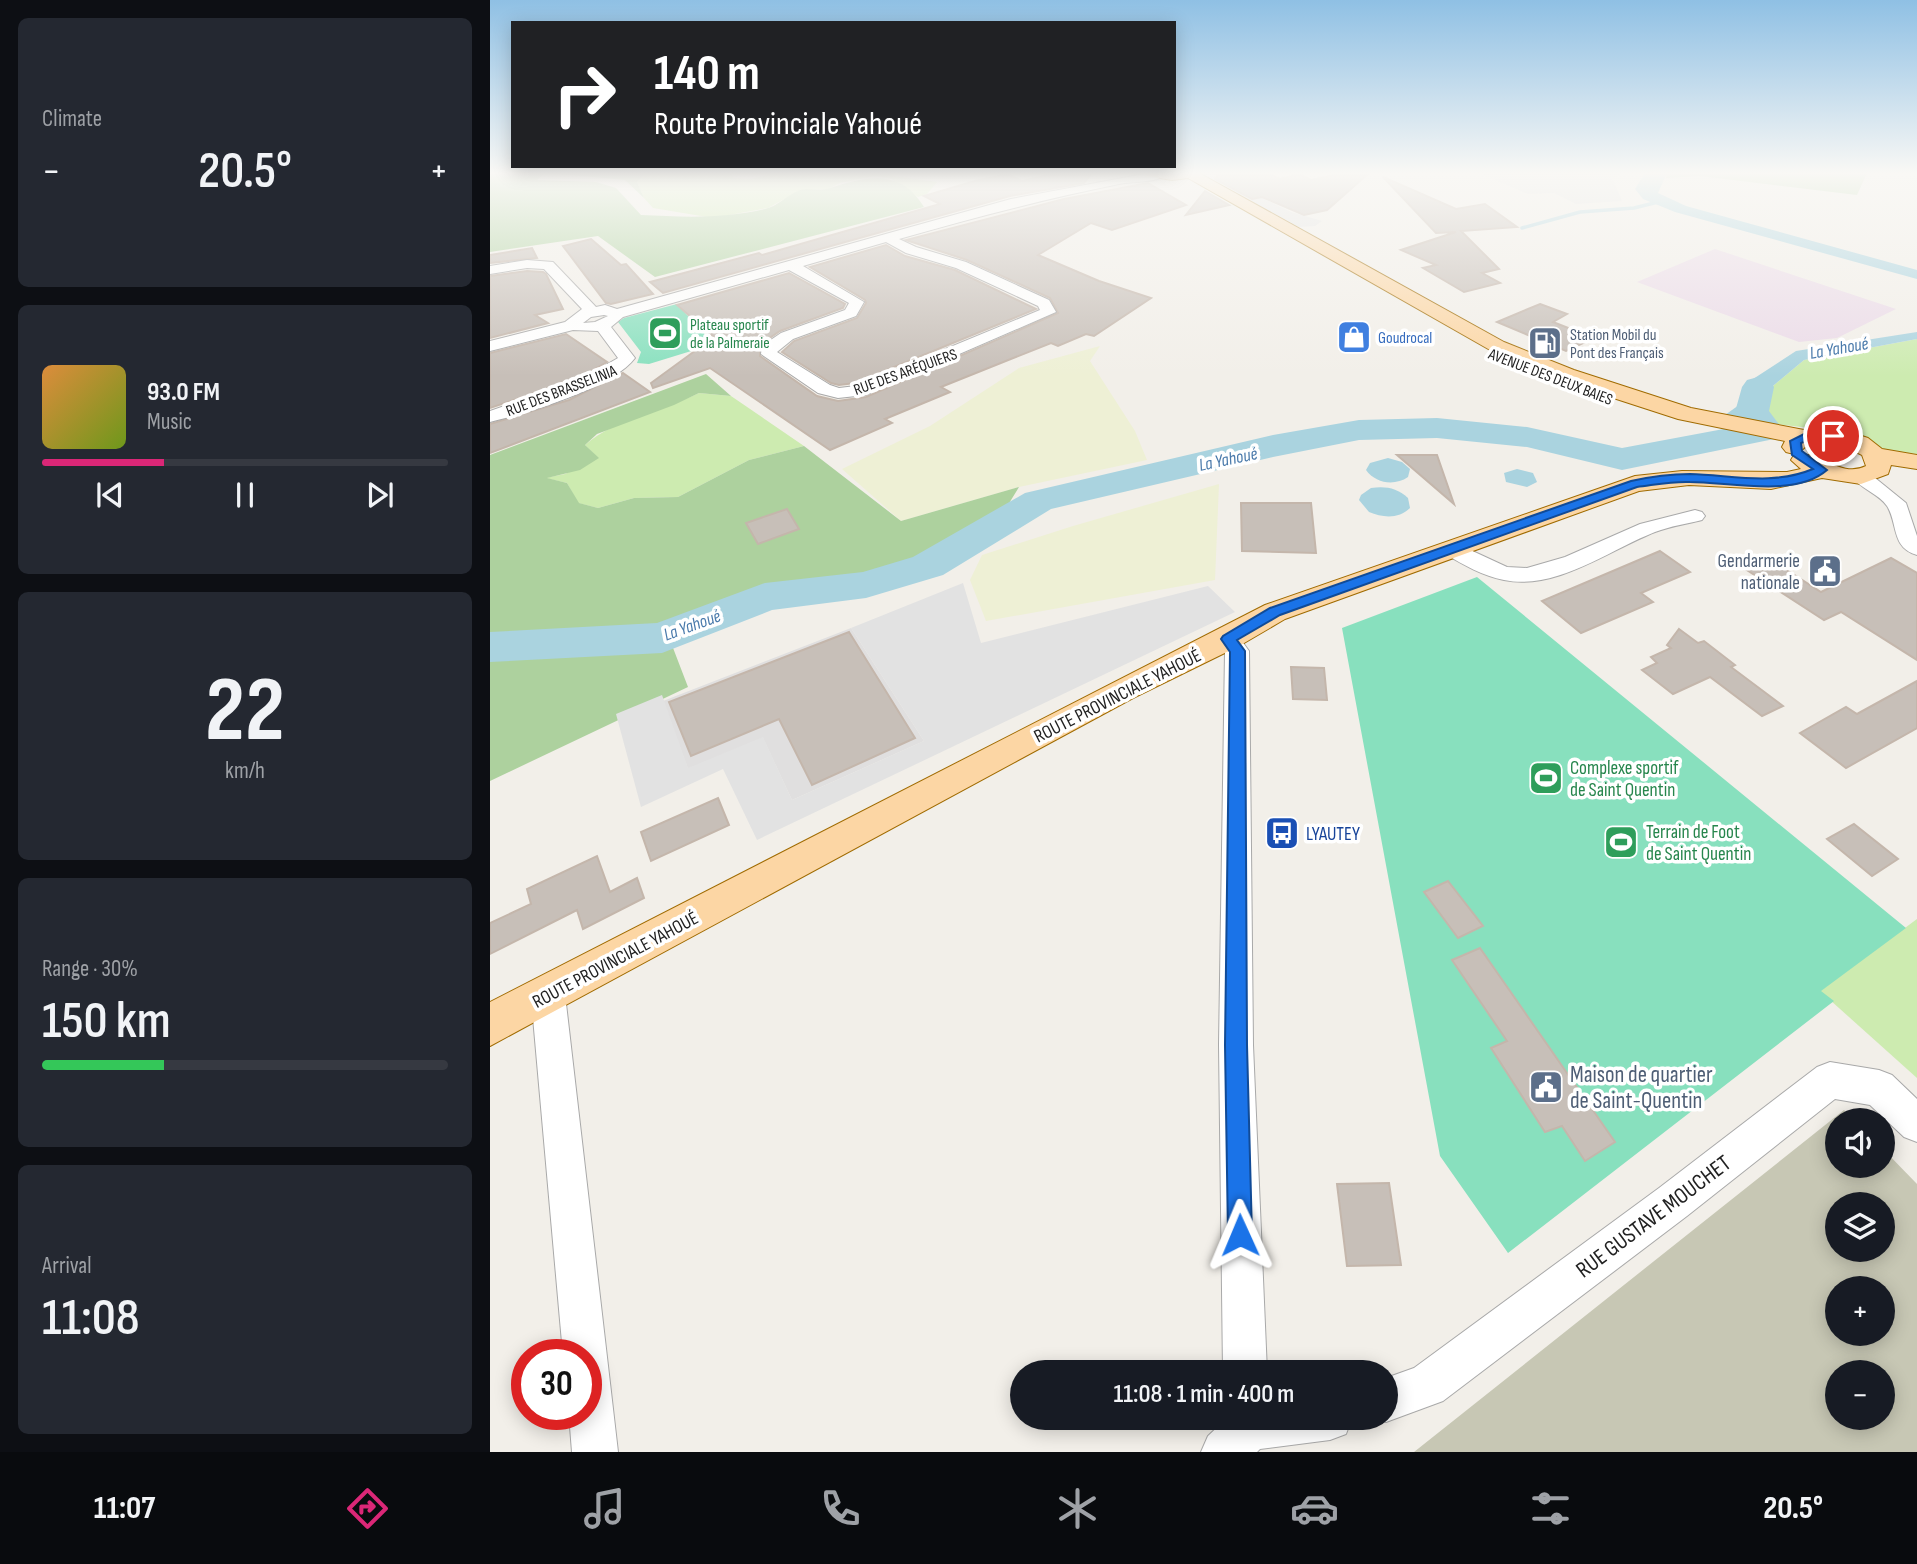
<!DOCTYPE html>
<meta charset="utf-8">
<style>
body{margin:0;font-family:"Sofia Sans Condensed",sans-serif;background:#242831;color:#f1f3f6;height:100vh;display:flex;flex-direction:column;font-size:26px;white-space:nowrap}
*{box-sizing:border-box;margin:0}
p{font-size:23px;color:#9ea1a6}
.icon{flex:none;width:38px;height:38px;fill:none;stroke:currentColor;stroke-width:2;stroke-linecap:round;stroke-linejoin:round}
.map{position:relative;flex:1;overflow:hidden}
.drawer{display:flex;flex-direction:column;gap:18px;padding:18px;background:#0d0f14;width:490px}
.drawer>*{flex:none}
.banner{position:absolute;left:21px;top:21px;width:665px;height:147px;border-radius:0px;box-shadow:0 4px 18px #0003;background:#202124;color:#fff;overflow:hidden}
.tools{position:absolute;left:1335px;top:1108px;display:grid;gap:14px}
.tools a{display:grid;place-items:center;width:70px;height:70px;border-radius:50%;background:#171b24;box-shadow:0 4px 18px #0003;font-size:35px}
.speed{position:absolute;left:21px;top:1339px;display:flex;gap:14px;font-size:35px;font-weight:700;text-align:center}
.speed>*{display:grid;place-content:center;width:91px;height:91px;border-radius:50%;background:#171b24;box-shadow:0 4px 18px #0003;line-height:1}
.speed .limit{border:10px solid #d22;background:#fff;color:#111}
.pin{position:absolute;display:grid;place-items:center;width:60px;height:60px;color:#fff;margin:-30px;border:4px solid #fff;border-radius:50%;box-shadow:0 2px 7px #0007}
.me{position:absolute;width:77px;margin:-38px;rotate:359deg;stroke-linejoin:round;filter:drop-shadow(0 0 5px #0008)}
.turn{display:flex;align-items:center;gap:24px;height:147px;padding:0 28px;font-size:32px}
.turn .icon{width:91px;height:91px;stroke-width:2.5}
.turn b{display:block;font-size:49px;line-height:60px}
.big{font-size:52px;font-weight:600;line-height:1.1}
.drawer .widget{flex:1;display:flex;flex-direction:column;justify-content:center;gap:10px;min-width:0;padding:0 24px;border-radius:10px;background:#242831}
.drawer .dial{align-items:center;gap:0}
.dial b{font-size:91px;line-height:1}
.song{display:flex;align-items:center;gap:21px}
.cover{width:84px;height:84px;border-radius:10px;background:linear-gradient(135deg,hsl(30 70% 55%),hsl(80 70% 35%))}
.played{height:7px;border-radius:4px;background:linear-gradient(90deg,#db2777 30%,#363941 30%)}
.keys{display:flex;justify-content:space-around;direction:ltr}
.heat{display:flex;justify-content:space-between;align-items:center;font-size:38px;direction:ltr}
.charge{height:10px;border-radius:5px;background:linear-gradient(90deg,#34c759 30%,#363941 0)}
.trip{position:absolute;left:520px;top:1360px;width:388px;height:70px;border-radius:35px;background:#171b24;box-shadow:0 4px 18px #0003;font-weight:600;line-height:70px;text-align:center}
.tab-bar{display:flex;height:112px;justify-content:space-around;align-items:center;background:#090b0e;color:#9ea1a6}
.tab-bar .icon{width:49px;height:49px}
.tab-bar .current{color:#db2777}
.tab-bar b{font-size:32px;color:#f1f3f6}
main{display:flex;flex:1;min-height:0}
.map>svg:first-child{display:block}
</style>
<main>
<section class="drawer">
<div class="widget"><p>Climate</p>
<div class="heat"><a>−</a><b class="big">20.5°</b><a>+</a></div>
</div>
<div class="widget">
<div class="song"><i class="cover"></i><div><b>93.0 FM</b><p>Music</p></div></div>
<div class="played"></div>
<div class="keys"><svg class="icon" aria-label="previous" viewBox="0 0 24 24"><path d="M18 5L8 12l10 7zM5 5v14"/></svg><svg class="icon" aria-label="pause" viewBox="0 0 24 24"><path d="M8 5v14M16 5v14"/></svg><svg class="icon" aria-label="next" viewBox="0 0 24 24"><path d="M6 5l10 7-10 7zM19 5v14"/></svg></div>
</div>
<div class="widget dial"><b>22</b><p>km/h</p></div>
<div class="widget"><p>Range · 30%</p><b class="big">150 km</b><div class="charge"></div></div>
<div class="widget"><p>Arrival</p><b class="big">11:08</b></div>
</section>
<div class="map">
<svg width="1427" height="1452" viewBox="0 0 1427 1452">
<rect width="100%" height="100%" fill="#f2efe9"/>
<polygon fill="#e0dfdf" points="361,628 434,741 302,800 273,738 198,769 173,701"/>
<polygon fill="#ebdbe8" points="1225,249 1406,309 1347,338 1309,342 1147,282"/>
<path fill="#c7c7b4" fill-rule="evenodd" d="M1354 1110 1364 1120H1348V1166H1393V1149L1427 1184V1452H924ZM1348 1204H1393V1250H1348ZM1348 1288H1393V1334H1348ZM1348 1372H1393V1418H1348Z"/>
<g fill="#eef0d5">
<polygon points="610,346 600,361 645,431 657,460 529,487 411,521 352,469 440,426 529,368"/>
<polygon points="729,484 725,580 496,621 480,580 492,555 583,526"/>
</g>
<g fill="#cdebb0">
<polygon points="177,173 241,173 243,178 260,179 287,173 400,173 404,176 447,182 437,194 428,197 402,179 385,176 350,183 338,189 309,191 278,208 223,218 163,208 154,198 147,182 154,174"/>
<polygon points="1427,339 1427,454 1393,451 1353,432 1278,423 1277,391 1314,360"/>
<path d="M209 393 241 396 314 446 259 460 188 497 144 498 108 508 88 503 77 483 55 478 75 474 108 458 95 445C126 418 172 411 209 393Z"/>
<polygon points="1427,919 1427,1078 1330,991"/>
</g>
<g fill="#add19e">
<path d="M0 173H55L47 180 106 182 126 188 151 215C193 217 233 219 275 209 288 206 296 196 308 191 317 187 330 192 340 188 376 176 411 168 434 207L165 277 108 236 0 252Z"/>
<polygon points="72,173 177,173 154,174 147,182 154,198 135,180 70,174"/>
<polygon points="1177,173 1377,173 1367,195 1210,176 1176,178"/>
<polygon points="216,374 241,396 209,393 184,405 107,434 95,445 109,458 90,470 57,478 77,483 89,503 108,508 144,498 188,497 259,460 314,446 411,521 529,487 513,513 431,562 358,580 268,594 175,627 198,687 0,781 0,455"/>
</g>
<g fill="#88e0be">
<polygon points="187,304 224,344 159,364 147,363 151,352 128,322 134,318"/>
<polygon points="987,577 1416,928 1331,991 1344,1001 1018,1253 950,1156 852,628"/>
</g>
<g fill="#e2e2e2">
<polygon points="712,173 729,173 727,176 801,212 832,221 825,226 808,227 724,182"/>
<polygon points="989,173 1132,173 1122,178 1132,201 1086,204 1064,193 1038,194"/>
<polygon points="473,583 491,643 718,586 745,612 267,840 233,769 151,807 126,714 172,695 198,768 273,737 302,800 434,741 361,628"/>
</g>
<g fill="#aad3df">
<polygon points="1155,173 1177,173 1168,193 1196,206 1427,270 1427,279 1185,212 1153,199 1145,189"/>
<polygon points="1427,332 1427,339 1314,360 1277,391 1278,423 1235,415 1249,405 1260,381 1306,351"/>
<path d="M898 458 912 462 920 469 918 477C905 486 886 484 876 470L880 463Z"/>
<polygon points="1027,469 1043,473 1047,482 1037,487 1016,482 1014,473"/>
<path d="M881 488C896 486 907 488 918 498L920 508C909 519 893 518 879 512L869 500 871 495Z"/>
</g>
<g fill="none" stroke-linecap="round" stroke-linejoin="round">
<polyline stroke="#aad3df" stroke-width="3.5" points="1032,228 1090,212 1144,208 1168,202"/>
<polygon fill="#aad3df" fill-rule="evenodd" points="1268,377 1279,380 1284,387 1279,411 1294,431 1289,438 1132,470 1037,447 947,438 869,440 783,457 561,509 453,575 376,598 282,610 172,653 0,662 0,632 167,623 275,583 373,572 423,557 535,493 783,435 869,420 947,418 1037,427 1132,448 1255,425 1245,412 1252,387 1257,380"/>
</g>
<g fill="#c7bfb8" stroke="#c4b6ab" stroke-width="2">
<polygon points="567,173 602,173 594,183 520,196 173,293 160,282 269,253 272,255 450,204 434,196 485,181 518,174 532,181"/>
<polygon points="729,173 778,173 790,179 810,174 821,180 854,173 879,173 837,210 814,215 772,197 762,199 725,179"/>
<polygon points="893,177 966,209 995,204 1027,227 971,231 1009,269 992,273 1010,283 974,292 933,268 946,265 911,250 966,232 946,233"/>
<polygon points="658,183 696,205 622,230 601,223 548,255 609,281 661,298 604,336 596,334 568,346 561,343 451,387 460,392 395,419 402,423 340,450 220,368 163,388 161,383 224,337 187,305 299,273 355,304 353,308 290,331 271,344 270,356 327,396 348,401 376,397 568,313 560,298 477,260 416,240 574,199"/>
<polygon points="715,191 739,205 696,215"/>
<polygon points="101,239 131,265 136,264 163,294 121,304 116,303 73,246"/>
<polygon points="396,245 415,256 465,270 546,309 365,383 349,385 341,383 292,352 304,341 367,318 376,303 375,300 320,267"/>
<polygon points="42,248 47,258 0,263 0,255"/>
<polygon points="37,271 53,272 56,274 73,309 45,315 58,323 0,338 0,276"/>
<polygon points="1050,304 1077,314 1063,322 1104,338 1076,351 1007,322"/>
<polygon points="76,334 117,362 89,378 0,408 0,353"/>
<polygon points="133,373 160,392 0,453 0,424 79,400"/>
<polygon points="907,455 947,455 964,504"/>
<polygon points="751,503 821,503 826,553 752,551"/>
<polygon points="297,509 309,529 268,544 256,523"/>
<polygon points="1170,551 1200,572 1151,593 1163,602 1091,633 1052,601"/>
<polygon points="1275,556 1331,592 1401,558 1427,573 1427,660 1351,612 1334,620 1252,567"/>
<polygon points="1189,629 1208,643 1214,641 1245,665 1241,667 1293,706 1272,716 1220,677 1183,694 1152,670 1167,663 1161,657 1181,648 1177,645"/>
<polygon points="359,632 425,738 322,785 289,719 201,756 179,702"/>
<polygon points="801,667 834,668 837,700 803,699"/>
<polygon points="1427,681 1427,728 1356,768 1310,733 1356,707 1367,714"/>
<polygon points="228,798 239,825 161,861 151,832"/>
<polygon points="1364,824 1408,859 1382,876 1337,839"/>
<polygon points="107,856 120,892 147,878 154,898 93,929 87,910 0,954 0,923 41,904 37,889"/>
<polygon points="958,881 993,926 968,938 934,892"/>
<polygon points="990,948 1125,1142 1095,1161 1072,1126 1055,1132 1001,1048 1017,1041 962,960"/>
<polygon points="899,1183 911,1265 857,1266 847,1184"/>
</g>
<g fill="none" stroke-linecap="round" stroke-linejoin="round">
<g stroke="#a9a9a9" stroke-width="2">
<g id="minor">
<path d="M659 173 676 175C665 183 643 181 629 184 555 199 482 218 409 239L426 247 476 262 559 300 566 312 375 395 348 398 328 393 271 354 272 346 291 333 355 310 359 303 299 270 133 317 121 327 145 358C123 388 37 413 0 422V411L90 380 128 358 108 331 83 330 0 351V341L75 322 92 309 54 269 37 268 0 274V266L37 260 63 262 106 307 115 305 127 309 521 199ZM396 242 416 253 466 268 548 306 550 310 366 386 349 388 340 385 287 352 303 339 366 316 374 302 313 266ZM114 315 118 316 105 322 93 323 101 317Z"/>
<path d="M1372 471 1379 473 1416 503 1427 536V555C1401 548 1408 523 1397 506 1389 494 1371 489 1362 477Z"/>
<path d="M1205 510 1212 512 1215 516 1212 520C1196 524 1181 526 1165 532 1119 550 1066 591 1014 580 993 576 974 565 955 554L952 549 955 544 963 542 1017 567 1037 568 1075 557 1150 524Z"/>
<polygon points="738,631 746,633 759,651 763,1045 777,1372 733,1372 729,1045 735,652 726,639 730,633"/>
<polygon points="58,979 70,984 75,995 128,1452 82,1452 79,1414 96,1414 96,1354 73,1354 41,995 46,984"/>
<polygon points="1340,1062 1389,1070 1402,1075 1427,1099 1427,1142 1414,1137 1380,1105 1345,1099 1197,1216 953,1401 896,1422 885,1418 896,1418 896,1378 924,1368 1169,1188 1327,1067"/>
<polygon points="737,1418 862,1418 856,1434 840,1440 770,1449 767,1452 711,1452 718,1436"/>
</g>
</g>
<g stroke="#a06b00" stroke-width="2">
<path id="major" d="M655 173H709L1014 342 1084 370 1201 408 1314 430 1328 429 1356 431 1378 438 1392 449 1427 455V469L1401 465 1398 474 1371 484 1332 478 1281 489 1199 485 1149 491 795 619 749 646 643 698 0 1046V1002L775 605 1145 476 1192 471 1297 472 1311 469 1301 460 1304 455C1329 449 1350 479 1376 466L1372 455 1352 445 1320 444C1308 449 1314 457 1296 452L1292 447 1295 441 1188 419 1068 380 1000 350 698 178 682 180 657 176Z"/>
</g>
<use href="#minor" fill="#fff" fill-rule="evenodd"/>
<use href="#major" fill="#fcd6a4" fill-rule="evenodd"/>
</g>
<linearGradient id="sky" x2="0" y2="1"><stop stop-color="#8fc0e4"/><stop offset="0.46" stop-color="#f9f8f5"/><stop offset="1" stop-color="#f9f8f5" stop-opacity="0"/></linearGradient>
<rect width="1427" height="376" fill="url(#sky)"/>
<path fill="#1a73e8" stroke="#114b97" stroke-width="2" d="M1320 431 1343 432 1349 436C1340 442 1324 437 1311 443L1312 451 1337 470C1305 498 1240 482 1200 482 1183 481 1164 485 1147 487L790 615 747 640 755 651 757 1045 762 1235 759 1244 750 1247 742 1244 738 1235 735 1045 740 652 731 639 733 636 780 608 1141 481C1159 477 1181 474 1200 474 1242 475 1282 486 1323 469L1302 455 1300 441Z"/>
<defs>
<g id="stadium-square" transform="scale(1.75)"><rect x="-9" y="-9" width="18" height="18" rx="4" fill="#2e9e5b" stroke="#fff"/><path d="M0-5a6.5 5 0 1 0 0 10a6.5 5 0 1 0 0-10ZM-3.5-1.8h7v3.6h-7Z" fill="#fff"/></g>
<g id="shop-square" transform="scale(1.75)"><rect x="-9" y="-9" width="18" height="18" rx="4" fill="#3f7fe0" stroke="#fff"/><path d="M-5-2.5h2.3a2.7 3.5 0 0 1 5.4 0H5L5.5 6h-11ZM-1.5-2.5h3a1.5 2.3 0 0 0-3 0Z" fill="#fff"/></g>
<g id="fuel-square" transform="scale(1.75)"><rect x="-9" y="-9" width="18" height="18" rx="4" fill="#5c6f8a" stroke="#fff"/><path d="M-5.5-6h7V0h2V4h1.3V-2.5L3-4.5l.8-.8L6-3V5H2.5V1h-1V6h-7ZM-4.2-4.7v3.2H.2V-4.7Z" fill="#fff"/></g>
<g id="civic-square" transform="scale(1.75)"><rect x="-9" y="-9" width="18" height="18" rx="4" fill="#5c6f8a" stroke="#fff"/><path d="M-.6-6.5H3V-4.5H.6V-3L4-1V1h2V6H-6V1h2V-1L-.6-3ZM-1.2 2.5V6h2.4V2.5Z" fill="#fff"/></g>
<g id="bus-square" transform="scale(1.75)"><rect x="-9" y="-9" width="18" height="18" rx="4" fill="#1a4fb4" stroke="#fff"/><path d="M-5-6H5V4H4V6H2V4H-2V6H-4V4H-5ZM-3.5-4V0h7V-4ZM-3.5 1.2v1.5H-2V1.2ZM2 1.2v1.5H3.5V1.2Z" fill="#fff"/></g>
</defs>
<g fill-rule="evenodd">
<use href="#stadium-square" x="175" y="333"/>
<use href="#shop-square" x="864" y="337"/>
<use href="#fuel-square" x="1055" y="343"/>
<use href="#civic-square" x="1335" y="571"/>
<use href="#stadium-square" x="1056" y="778"/>
<use href="#bus-square" x="792" y="833"/>
<use href="#stadium-square" x="1131" y="842"/>
<use href="#civic-square" x="1056" y="1087"/>
</g>
<g text-anchor="middle" stroke-width="7" stroke-linejoin="round" paint-order="stroke">
<g font-size="16" fill="#27864d" stroke="#fff" text-anchor="start">
<text x="200" y="330">Plateau sportif<tspan x="200" dy="18">de la Palmeraie</tspan></text>
</g>
<g font-size="16" fill="#4e5e75" stroke="#fff" text-anchor="start">
<text x="1080" y="340">Station Mobil du<tspan x="1080" dy="18">Pont des Français</tspan></text>
</g>
<g font-size="16" fill="#366cbe" stroke="#fff" text-anchor="start">
<text x="888" y="343">Goudrocal</text>
</g>
<g font-size="16" fill="#222" stroke="#fff">
<text transform="translate(415 371) rotate(-20)" y="6">RUE DES ARÉQUIERS</text>
<text transform="translate(1061 376) rotate(21)" y="6">AVENUE DES DEUX BAIES</text>
<text transform="translate(71 390) rotate(-21)" y="6">RUE DES BRASSELINIA</text>
</g>
<g font-size="18" font-style="italic" fill="#4a7aab" stroke="#fff">
<text transform="translate(1349 348) rotate(-10)" y="6">La Yahoué</text>
<text transform="translate(738 459) rotate(-12)" y="6">La Yahoué</text>
<text transform="translate(202 625) rotate(-20)" y="6">La Yahoué</text>
</g>
<g font-size="19" fill="#4e5e75" stroke="#fff" text-anchor="end">
<text x="1310" y="567">Gendarmerie<tspan x="1310" dy="22">nationale</tspan></text>
</g>
<g font-size="19" fill="#222" stroke="#fff">
<text transform="translate(627 695) rotate(-27)" y="7">ROUTE PROVINCIALE YAHOUÉ</text>
<text transform="translate(125 959) rotate(-28)" y="7">ROUTE PROVINCIALE YAHOUÉ</text>
</g>
<g font-size="19" fill="#27864d" stroke="#fff" text-anchor="start">
<text x="1080" y="774">Complexe sportif<tspan x="1080" dy="22">de Saint Quentin</tspan></text>
<text x="1156" y="838">Terrain de Foot<tspan x="1156" dy="22">de Saint Quentin</tspan></text>
</g>
<g font-size="19" fill="#164399" stroke="#fff" text-anchor="start">
<text x="816" y="840">LYAUTEY</text>
</g>
<g font-size="23" fill="#4e5e75" stroke="#fff" text-anchor="start">
<text x="1080" y="1082">Maison de quartier<tspan x="1080" dy="26">de Saint-Quentin</tspan></text>
</g>
<g font-size="23" fill="#222" stroke="#fff">
<text transform="translate(1163 1216) rotate(-37)" y="8">RUE GUSTAVE MOUCHET</text>
</g>
</g>
</svg>
<div class="tools">
<a><svg class="icon" aria-label="sound" viewBox="0 0 24 24"><path d="M4 9h4l5-4v14l-5-4H4zM17 9q2 3 0 6"/></svg></a>
<a><svg class="icon" aria-label="layers" viewBox="0 0 24 24"><path d="M12 4l9 5-9 5-9-5zM3 14l9 5 9-5"/></svg></a>
<a>+</a>
<a>−</a>
</div>
<div class="speed"><div class="limit">30</div></div>
<div class="pin" style="left:1343px;top:436px;background:#d93025"><svg class="icon" aria-label="arrive" viewBox="0 0 24 24"><path d="M6 21V4h12l-3 4 3 4H6"/></svg></div>
<svg class="me" style="left:750px;top:1235px" viewBox="-20 -20 40 40"><path d="M0-17L14 15 0 8-14 15z" fill="#1a73e8" stroke="#fff" stroke-width="4"/></svg>
<div class="trip">11:08 · 1 min · 400 m</div>
<div class="banner">
<div class="turn"><svg class="icon" aria-label="right" viewBox="0 0 24 24"><path d="M7 20v-9h11M14 6l5 5-5 5"/></svg><div><b>140 m</b>Route Provinciale Yahoué</div></div>
</div>
</div>
</main>
<nav class="tab-bar">
<b>11:07</b>
<svg class="icon current" aria-label="directions" viewBox="0 0 24 24"><path d="M12 3l9 9-9 9-9-9zM9 14v-3h6M13 9l2 2-2 2"/></svg>
<svg class="icon" aria-label="music" viewBox="0 0 24 24"><path d="M9 18V5l10-2v13"/><circle cx="6" cy="18" r="3"/><circle cx="16" cy="16" r="3"/></svg>
<svg class="icon" aria-label="phone" viewBox="0 0 24 24"><path d="M5 4h4l2 5-3 2q2 4 5 5l2-3 5 2v4C11 20 4 13 5 4z"/></svg>
<svg class="icon" aria-label="climate" viewBox="0 0 24 24"><path d="M12 3v18M4 7l16 10M4 17L20 7"/></svg>
<svg class="icon" aria-label="car" viewBox="0 0 24 24"><path d="M5 17H2v-5l4-1 3-4h7l3 4 3 1v5h-3M9 17h6M6 11h13"/><circle cx="7" cy="17" r="2"/><circle cx="17" cy="17" r="2"/></svg>
<svg class="icon" aria-label="filters" viewBox="0 0 24 24"><path d="M4 7h16M4 17h16"/><circle cx="9" cy="7" r="2"/><circle cx="15" cy="17" r="2"/></svg>
<b>20.5°</b>
</nav>
